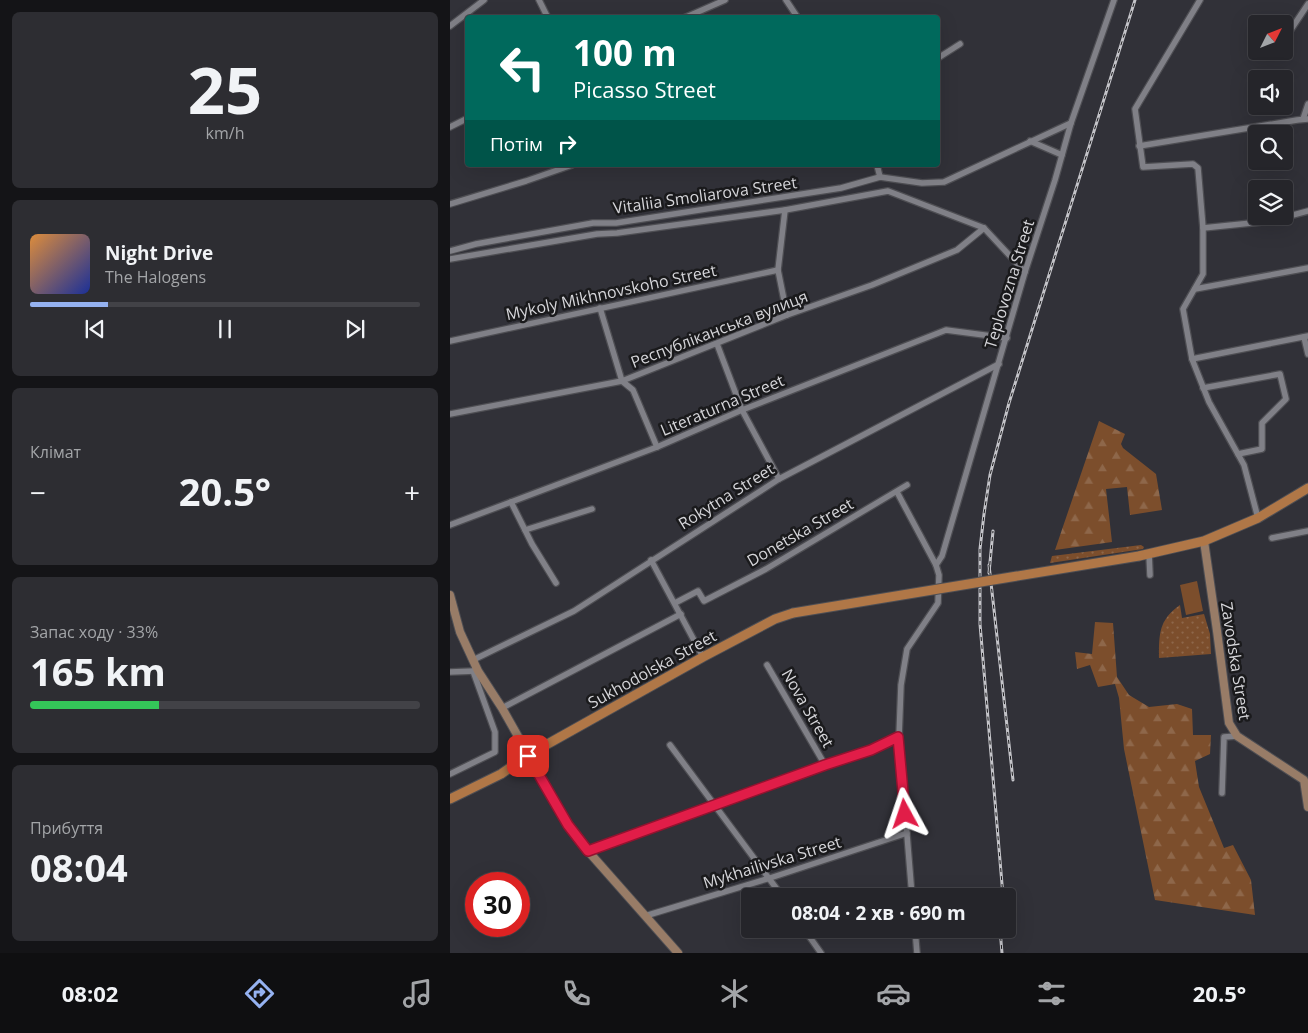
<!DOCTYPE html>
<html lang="uk">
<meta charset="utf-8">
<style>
body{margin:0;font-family:"Open Sans",sans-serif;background:#2d2d32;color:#f1f3f6;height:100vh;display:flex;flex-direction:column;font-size:19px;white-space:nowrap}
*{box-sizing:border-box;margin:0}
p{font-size:16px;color:#a3a5a8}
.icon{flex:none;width:28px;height:28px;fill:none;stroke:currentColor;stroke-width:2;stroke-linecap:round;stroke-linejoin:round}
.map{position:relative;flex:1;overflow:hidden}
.drawer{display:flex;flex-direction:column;gap:12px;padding:12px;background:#141417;width:450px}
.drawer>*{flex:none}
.banner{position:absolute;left:15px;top:15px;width:475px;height:152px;border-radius:5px;box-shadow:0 5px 20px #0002,0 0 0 1px #424247;background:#00695c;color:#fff;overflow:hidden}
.needle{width:32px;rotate:48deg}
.tools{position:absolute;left:798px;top:15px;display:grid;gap:10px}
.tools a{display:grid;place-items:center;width:45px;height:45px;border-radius:5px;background:#25252a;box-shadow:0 5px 20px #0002,0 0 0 1px #424247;font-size:25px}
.speed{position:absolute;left:15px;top:872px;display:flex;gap:10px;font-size:25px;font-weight:700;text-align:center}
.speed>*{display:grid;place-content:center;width:65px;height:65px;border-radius:50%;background:#25252a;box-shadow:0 5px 20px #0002,0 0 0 1px #424247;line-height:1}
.speed .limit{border:8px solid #d22;background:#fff;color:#111}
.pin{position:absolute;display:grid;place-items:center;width:42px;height:42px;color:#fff;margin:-21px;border-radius:10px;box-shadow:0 2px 8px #0006}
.me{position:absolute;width:55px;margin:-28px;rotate:355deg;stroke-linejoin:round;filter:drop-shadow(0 0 4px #0008)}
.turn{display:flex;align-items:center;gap:18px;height:105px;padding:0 25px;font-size:22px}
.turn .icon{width:65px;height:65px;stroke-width:2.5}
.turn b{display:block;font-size:35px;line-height:42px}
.then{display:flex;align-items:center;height:48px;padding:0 25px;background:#0003;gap:10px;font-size:19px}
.big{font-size:38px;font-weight:700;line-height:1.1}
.drawer .widget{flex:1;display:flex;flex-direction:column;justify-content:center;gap:8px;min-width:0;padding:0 18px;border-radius:8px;background:#2d2d32}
.drawer .dial{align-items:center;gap:0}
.dial b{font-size:65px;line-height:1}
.song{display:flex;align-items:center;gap:15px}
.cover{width:60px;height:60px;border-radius:8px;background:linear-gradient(135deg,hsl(30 70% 55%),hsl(230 70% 35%))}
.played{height:5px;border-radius:2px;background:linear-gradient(90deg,#95b2f1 20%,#424247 20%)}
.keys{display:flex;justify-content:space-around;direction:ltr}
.heat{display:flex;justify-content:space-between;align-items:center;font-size:28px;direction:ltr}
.charge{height:8px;border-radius:4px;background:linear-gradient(90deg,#34c759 33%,#424247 0)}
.trip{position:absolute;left:291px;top:888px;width:275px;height:50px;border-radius:5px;background:#25252a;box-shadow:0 5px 20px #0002,0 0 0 1px #424247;font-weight:700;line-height:50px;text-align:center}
.dock{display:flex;height:80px;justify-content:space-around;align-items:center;background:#0f0f11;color:#a3a5a8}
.dock .icon{width:35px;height:35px}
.dock .current{color:#95b2f1}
.dock b{font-size:22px;color:#f1f3f6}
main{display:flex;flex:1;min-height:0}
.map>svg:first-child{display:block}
</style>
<main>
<section class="drawer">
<div class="widget dial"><b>25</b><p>km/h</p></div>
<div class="widget">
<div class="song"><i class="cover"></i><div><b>Night Drive</b><p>The Halogens</p></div></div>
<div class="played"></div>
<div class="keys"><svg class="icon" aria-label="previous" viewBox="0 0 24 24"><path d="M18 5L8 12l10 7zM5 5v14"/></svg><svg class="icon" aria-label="pause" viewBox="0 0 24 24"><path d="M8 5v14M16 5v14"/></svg><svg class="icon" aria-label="next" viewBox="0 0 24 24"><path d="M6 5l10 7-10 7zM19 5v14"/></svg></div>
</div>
<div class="widget"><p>Клімат</p>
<div class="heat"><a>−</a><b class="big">20.5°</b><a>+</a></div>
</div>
<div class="widget"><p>Запас ходу · 33%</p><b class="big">165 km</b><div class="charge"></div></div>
<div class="widget"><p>Прибуття</p><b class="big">08:04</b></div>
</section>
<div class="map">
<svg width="858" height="953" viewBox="0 0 858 953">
<defs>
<pattern id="grass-dots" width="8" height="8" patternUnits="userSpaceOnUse" patternTransform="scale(1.25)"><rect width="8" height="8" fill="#7c4e2c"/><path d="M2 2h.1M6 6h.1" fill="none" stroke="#8e674a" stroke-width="1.8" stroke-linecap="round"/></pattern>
<pattern id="forest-firs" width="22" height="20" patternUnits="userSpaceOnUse" patternTransform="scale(1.25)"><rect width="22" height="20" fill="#7c4e2c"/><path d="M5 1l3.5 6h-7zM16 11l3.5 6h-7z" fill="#8e674a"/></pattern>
</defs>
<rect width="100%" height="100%" fill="#313138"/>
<g fill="url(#grass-dots)">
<polygon points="691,545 694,547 693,549 600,563 602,556"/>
<path d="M730 605 732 618 754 614 760 634 761 654 709 658C709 633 709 620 730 605Z"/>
</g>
<g fill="url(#forest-firs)">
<polygon points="649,421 675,434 671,444 673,448 706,474 712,510 680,515 677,487 656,489 662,542 605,550"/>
<polygon points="645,622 663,623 667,677 679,695 699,707 727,704 742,709 743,735 761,735 760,754 745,761 749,787 774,848 783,845 801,880 805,915 705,900 674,749 669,698 665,684 648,687 640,665 627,669 625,652 642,654"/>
</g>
<polygon fill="#7c4e2c" points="747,581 753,611 736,615 730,585"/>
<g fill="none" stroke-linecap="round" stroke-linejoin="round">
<g stroke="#4e4e53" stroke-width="8">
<g id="street">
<polyline points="89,0 98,18"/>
<polyline points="336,0 348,18"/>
<polyline points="750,0 685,109 693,167 743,164 748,168 753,228 753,274 733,309 742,359 759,402 794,465 808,518"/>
<polyline points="234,18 275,0"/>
<polyline points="0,26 34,0"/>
<polyline points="834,40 858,4"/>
<polyline points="824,54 826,51"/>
<polyline points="488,58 510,44"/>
<polyline points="853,119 858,104"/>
<polyline points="0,127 18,118"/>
<polyline points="580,141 612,155"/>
<polyline points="689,146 847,120 858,119"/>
<polyline points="427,165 430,177"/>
<polyline points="0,204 76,181 122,165"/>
<polyline points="335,210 328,270 337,315"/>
<polyline points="753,228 821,221 858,211"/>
<polyline points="0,251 26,244 143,223 166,223 391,188 430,177 472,183 494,182 621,123"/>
<polyline points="0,259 147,234 167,233 335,210 438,191 534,228 575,272"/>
<polyline points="745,289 858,268"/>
<polyline points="150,308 172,381 183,390 207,447"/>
<polyline points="854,337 858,354"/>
<polyline points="0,341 328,270"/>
<polyline points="267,344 292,410 329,479"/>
<polyline points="742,359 858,336"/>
<polyline points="753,388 830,374 836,399 812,423 812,449 788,454"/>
<polyline points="0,414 172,381 337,315 422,285 507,250 534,228"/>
<polyline points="447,492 486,565"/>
<polyline points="61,502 82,544 106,583"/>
<polyline points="0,525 207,447 292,410 496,330 557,338"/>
<polyline points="75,530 142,509"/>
<polyline points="822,538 858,531"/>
<polyline points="699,554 700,575"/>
<polyline points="201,560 253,657"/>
<polyline points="225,603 248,591 254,601 316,569 457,485"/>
<polyline points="23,660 124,611 329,479 549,364"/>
<polyline points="317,665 375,765"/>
<polyline points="0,672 25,671"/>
<polyline points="52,708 231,614"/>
<polyline points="220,745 332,896"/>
<polyline points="0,774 45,752 45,732 23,671"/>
<polyline points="772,793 774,737 787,736"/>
<polyline points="138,851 375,765 421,750 449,737"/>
<polyline points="462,896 449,737 451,685 457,649 488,603 489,575 486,565 492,556 575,272 605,180 621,123 664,0"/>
<polyline points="195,916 320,878 457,833"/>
<polyline points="354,929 371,953"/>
<polyline points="465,929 467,953"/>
</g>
</g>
<g stroke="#4e4e53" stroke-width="10">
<g id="secondary">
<polyline points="754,541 767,631 779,723 787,736 854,780 858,807"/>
<polyline points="0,595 10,632 28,671 52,708 118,825 138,851 228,953"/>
</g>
</g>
<g stroke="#4e4e53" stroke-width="11">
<g id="primary">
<polyline points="689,556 754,541 808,518 858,488"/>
<polyline points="0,799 51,774 78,755 253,657 325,619 343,613"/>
</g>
</g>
<use href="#street" stroke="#808087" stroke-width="5.5"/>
<use href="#secondary" stroke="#987c67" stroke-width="8"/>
<use href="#primary" stroke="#b07747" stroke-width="9"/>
<g stroke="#c4c4c9" stroke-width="3">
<g id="rail">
<polyline points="539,565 563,780"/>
<polyline points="539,573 543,531"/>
<polyline points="553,896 530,624 530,549 534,514 540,475 559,403 685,0"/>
<polyline points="550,929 552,953"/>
</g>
</g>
<use href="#rail" stroke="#1a1a1c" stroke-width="1" stroke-dasharray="4" stroke-linecap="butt"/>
<g stroke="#4e4e53" stroke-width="11" stroke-linecap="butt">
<polyline id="primary-bridge" points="343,613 689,556"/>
</g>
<use href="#primary-bridge" stroke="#b07747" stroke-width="9"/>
</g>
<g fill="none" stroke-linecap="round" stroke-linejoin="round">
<g stroke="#92132f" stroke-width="12">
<polyline id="route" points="78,756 118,825 138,851 375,765 421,750 448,737 455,814"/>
</g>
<use href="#route" stroke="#e11d48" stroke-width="9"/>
</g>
<g text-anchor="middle" stroke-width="5" stroke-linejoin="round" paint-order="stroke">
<g font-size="16" fill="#d5d5d9" stroke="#1a1a1c">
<text transform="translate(255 195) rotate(-8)" y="6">Vitaliia Smoliarova Street</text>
<text transform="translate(559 284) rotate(-73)" y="6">Teplovozna Street</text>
<text transform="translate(161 292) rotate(-12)" y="6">Mykoly Mikhnovskoho Street</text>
<text transform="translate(269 329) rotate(-21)" y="6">Республіканська вулиця</text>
<text transform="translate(272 405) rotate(-23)" y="6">Literaturna Street</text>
<text transform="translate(276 496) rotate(-32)" y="6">Rokytna Street</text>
<text transform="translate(350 532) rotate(-30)" y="6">Donetska Street</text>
<text transform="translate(786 661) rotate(81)" y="6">Zavodska Street</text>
<text transform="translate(202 669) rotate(-29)" y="6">Sukhodolska Street</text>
<text transform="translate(358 708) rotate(60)" y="6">Nova Street</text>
<text transform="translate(322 862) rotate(-17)" y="6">Mykhailivska Street</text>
</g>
</g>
</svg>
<div class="tools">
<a><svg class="needle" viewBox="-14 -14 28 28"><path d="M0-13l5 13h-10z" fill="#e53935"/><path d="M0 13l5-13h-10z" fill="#a3a5a8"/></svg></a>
<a><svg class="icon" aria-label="sound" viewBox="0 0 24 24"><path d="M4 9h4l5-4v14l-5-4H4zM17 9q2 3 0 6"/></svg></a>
<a><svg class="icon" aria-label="search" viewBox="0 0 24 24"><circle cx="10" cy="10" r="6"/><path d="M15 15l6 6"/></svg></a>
<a><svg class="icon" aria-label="layers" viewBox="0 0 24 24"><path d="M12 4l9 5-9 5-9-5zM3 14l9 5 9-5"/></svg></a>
</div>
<div class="speed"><div class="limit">30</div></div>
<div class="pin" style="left:78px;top:756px;background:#d93025"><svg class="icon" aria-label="arrive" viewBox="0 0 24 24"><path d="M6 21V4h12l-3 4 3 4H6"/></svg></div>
<svg class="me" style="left:455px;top:814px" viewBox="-20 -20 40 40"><path d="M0-17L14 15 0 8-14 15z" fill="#e11d48" stroke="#fff" stroke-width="4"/></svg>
<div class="trip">08:04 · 2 хв · 690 m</div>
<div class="banner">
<div class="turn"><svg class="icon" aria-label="left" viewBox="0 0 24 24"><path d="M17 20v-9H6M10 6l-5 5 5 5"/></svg><div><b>100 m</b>Picasso Street</div></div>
<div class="then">Потім<svg class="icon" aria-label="right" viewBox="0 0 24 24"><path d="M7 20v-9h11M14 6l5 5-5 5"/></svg></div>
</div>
</div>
</main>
<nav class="dock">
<b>08:02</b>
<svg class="icon current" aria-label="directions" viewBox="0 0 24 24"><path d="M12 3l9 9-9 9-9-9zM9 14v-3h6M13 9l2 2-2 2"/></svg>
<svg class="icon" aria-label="music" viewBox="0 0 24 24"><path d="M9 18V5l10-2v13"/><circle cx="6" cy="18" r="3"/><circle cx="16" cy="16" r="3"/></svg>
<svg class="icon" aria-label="phone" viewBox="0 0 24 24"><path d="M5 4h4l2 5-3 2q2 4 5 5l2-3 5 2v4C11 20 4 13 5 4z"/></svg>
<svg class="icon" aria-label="climate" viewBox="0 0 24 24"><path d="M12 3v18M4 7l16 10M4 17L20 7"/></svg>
<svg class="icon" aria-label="car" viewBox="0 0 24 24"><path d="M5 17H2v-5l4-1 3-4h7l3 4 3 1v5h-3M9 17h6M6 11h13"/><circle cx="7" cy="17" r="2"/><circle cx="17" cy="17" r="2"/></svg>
<svg class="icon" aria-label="filters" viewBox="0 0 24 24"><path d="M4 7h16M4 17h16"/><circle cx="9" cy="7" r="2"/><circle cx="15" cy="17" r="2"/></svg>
<b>20.5°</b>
</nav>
